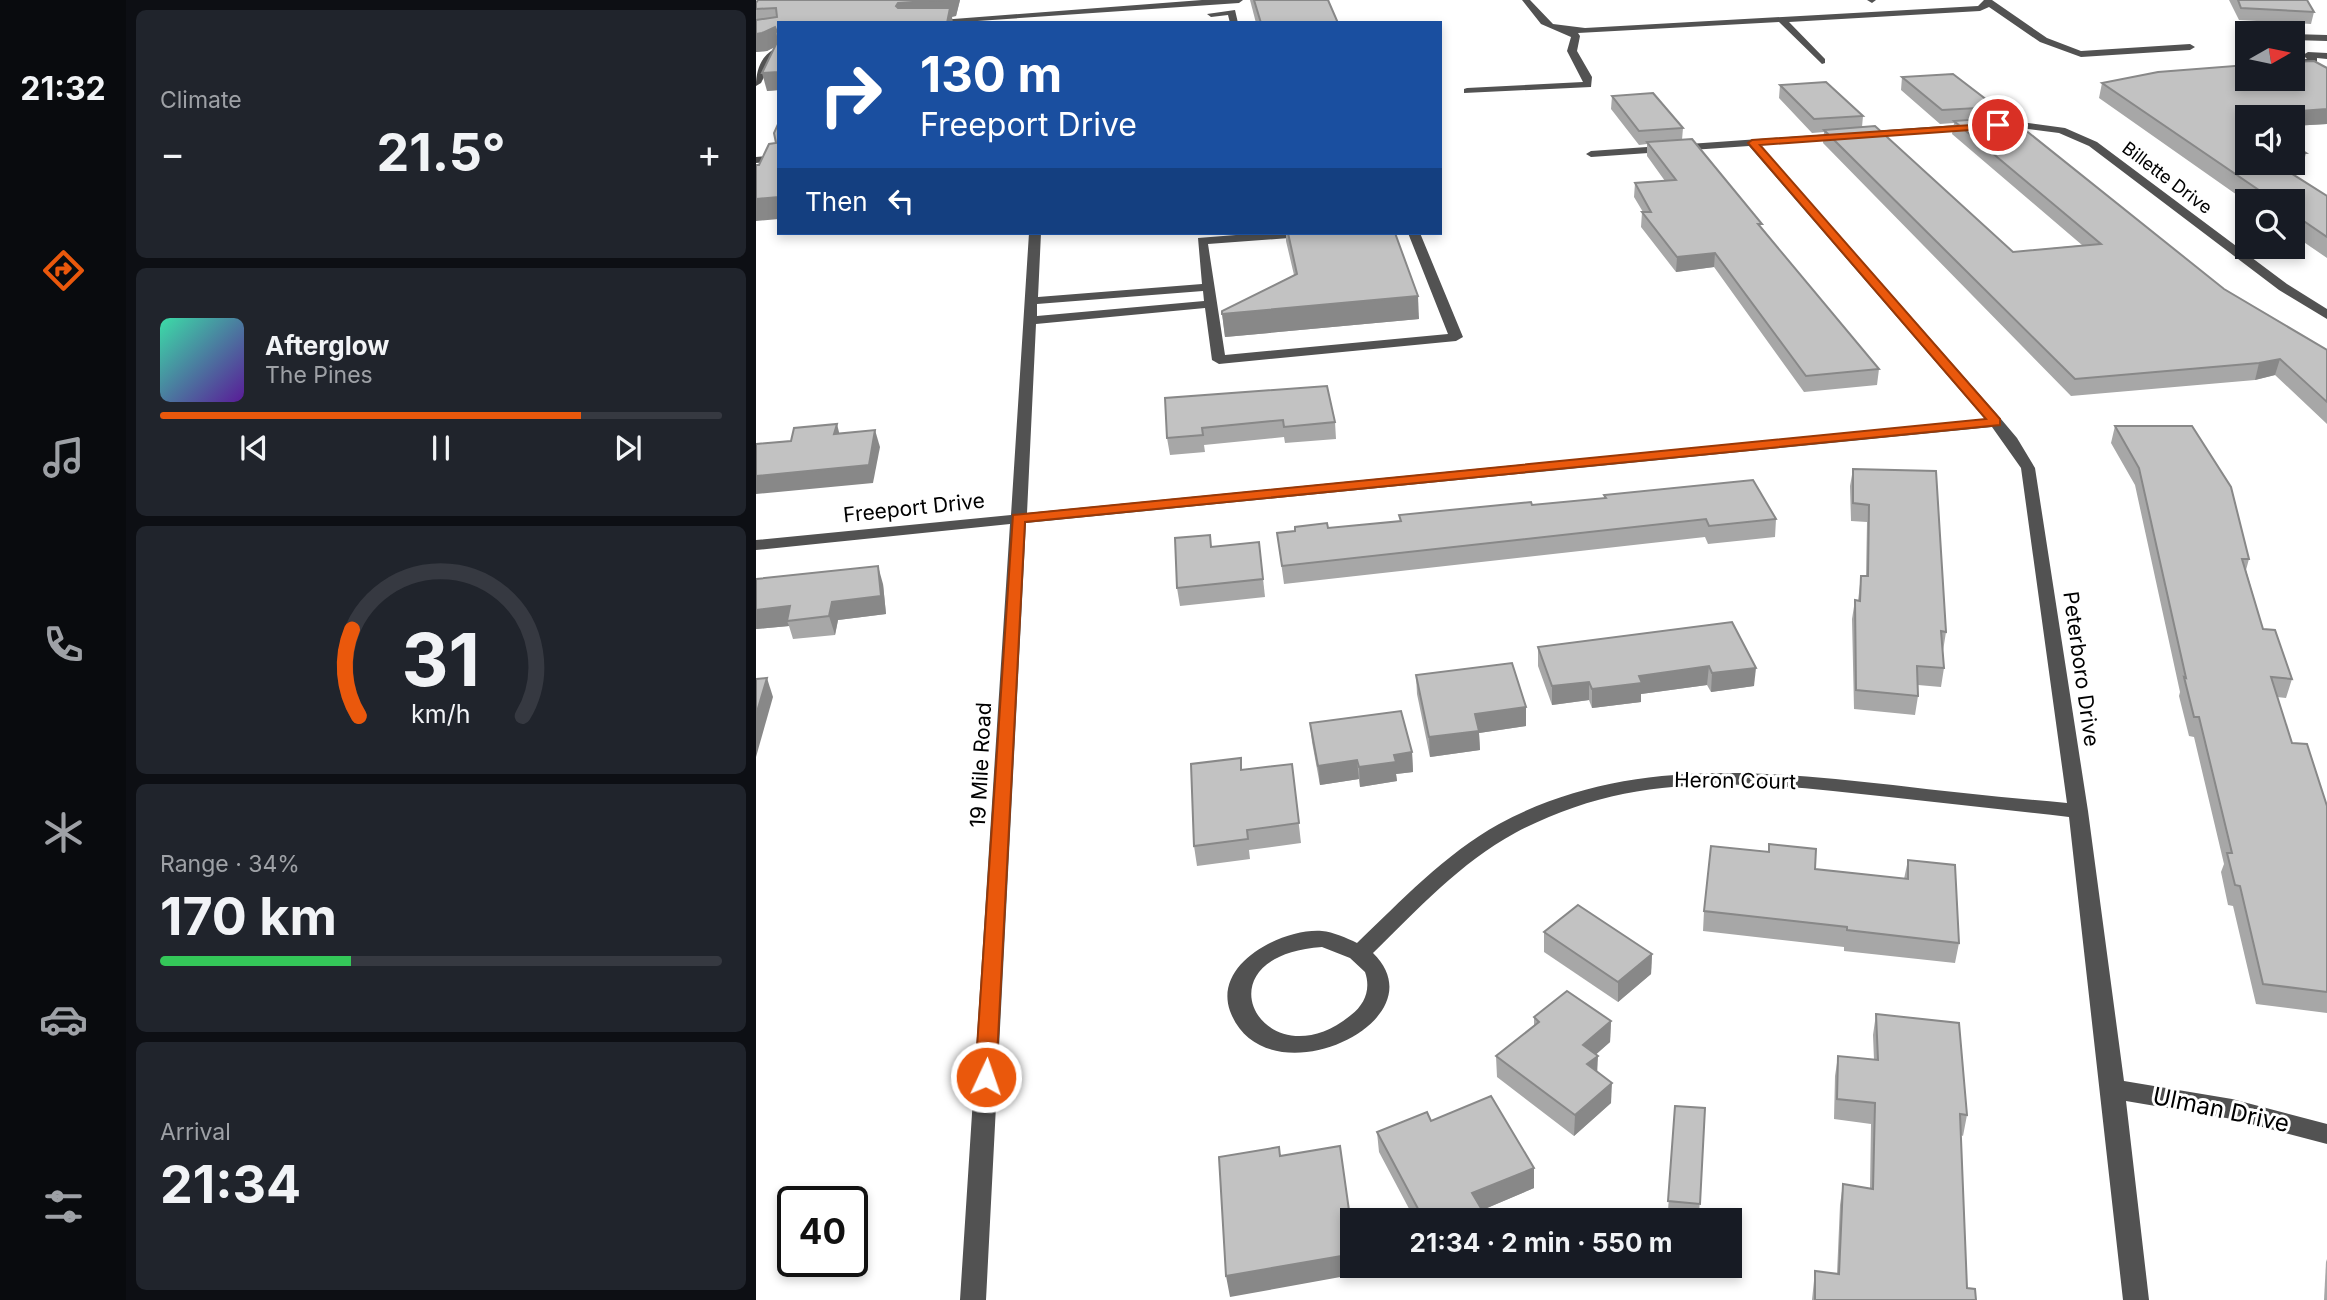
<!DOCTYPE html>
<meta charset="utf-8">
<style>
body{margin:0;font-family:Inter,sans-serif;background:#20242c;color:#f1f3f6;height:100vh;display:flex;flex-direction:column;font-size:26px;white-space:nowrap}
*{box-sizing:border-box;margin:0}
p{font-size:23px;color:#9ea1a6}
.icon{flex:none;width:38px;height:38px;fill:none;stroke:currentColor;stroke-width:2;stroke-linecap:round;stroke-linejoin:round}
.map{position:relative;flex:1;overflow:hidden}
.details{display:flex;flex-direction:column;gap:10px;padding:10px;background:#0d0f14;width:630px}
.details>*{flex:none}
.hud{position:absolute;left:21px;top:21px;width:665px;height:214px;border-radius:0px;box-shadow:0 4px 10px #0003;background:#1a4fa0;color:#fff;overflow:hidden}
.needle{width:46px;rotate:81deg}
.buttons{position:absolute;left:1479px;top:21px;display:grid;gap:14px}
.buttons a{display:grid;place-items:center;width:70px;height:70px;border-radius:0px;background:#171b24;box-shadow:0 4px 10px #0003;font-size:35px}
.speed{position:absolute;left:21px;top:1186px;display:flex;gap:14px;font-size:35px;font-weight:700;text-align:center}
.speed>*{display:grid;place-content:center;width:91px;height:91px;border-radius:50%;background:#171b24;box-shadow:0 4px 10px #0003;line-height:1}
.speed .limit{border:4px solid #111;border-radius:10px;background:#fff;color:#111}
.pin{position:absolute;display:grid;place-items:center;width:60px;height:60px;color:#fff;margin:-30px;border:4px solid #fff;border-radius:50%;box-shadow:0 2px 7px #0007}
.me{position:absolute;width:77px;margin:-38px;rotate:3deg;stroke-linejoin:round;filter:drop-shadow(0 0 5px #0008)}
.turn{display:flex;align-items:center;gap:24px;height:147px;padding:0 28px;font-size:32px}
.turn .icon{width:91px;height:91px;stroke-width:2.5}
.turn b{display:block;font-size:49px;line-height:60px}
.then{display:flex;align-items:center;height:66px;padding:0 28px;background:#0003;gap:14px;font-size:26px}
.big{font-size:52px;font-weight:700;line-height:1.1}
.details .widget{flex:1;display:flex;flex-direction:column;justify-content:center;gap:10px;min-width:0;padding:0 24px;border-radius:10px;background:#20242c}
.details .dial{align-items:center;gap:0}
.dial svg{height:182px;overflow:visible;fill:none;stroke:#363941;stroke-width:7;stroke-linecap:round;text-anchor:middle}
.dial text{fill:#f1f3f6;stroke:none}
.song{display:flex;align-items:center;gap:21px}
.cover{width:84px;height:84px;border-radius:10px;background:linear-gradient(135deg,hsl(160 70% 55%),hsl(270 70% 35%))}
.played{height:7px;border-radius:4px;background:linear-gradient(90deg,#ea580c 75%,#363941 75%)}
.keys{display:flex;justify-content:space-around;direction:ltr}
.heat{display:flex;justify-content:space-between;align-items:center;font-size:38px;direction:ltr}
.charge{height:10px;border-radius:5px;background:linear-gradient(90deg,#34c759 34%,#363941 0)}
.trip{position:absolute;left:584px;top:1208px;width:402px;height:70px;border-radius:0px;background:#171b24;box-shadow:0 4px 10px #0003;font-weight:700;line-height:70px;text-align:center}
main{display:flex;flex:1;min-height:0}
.dock{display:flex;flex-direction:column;width:126px;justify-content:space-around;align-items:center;background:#090b0e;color:#9ea1a6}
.dock .icon{width:49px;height:49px}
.dock .on{color:#ea580c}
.dock b{font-size:32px;color:#f1f3f6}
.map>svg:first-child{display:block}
</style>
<main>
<nav class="dock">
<b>21:32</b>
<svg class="icon on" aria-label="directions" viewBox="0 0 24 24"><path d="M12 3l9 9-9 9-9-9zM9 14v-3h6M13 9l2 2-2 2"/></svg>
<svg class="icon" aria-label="music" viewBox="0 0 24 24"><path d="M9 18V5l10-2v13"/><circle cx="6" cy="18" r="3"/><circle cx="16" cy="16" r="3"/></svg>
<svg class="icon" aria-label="phone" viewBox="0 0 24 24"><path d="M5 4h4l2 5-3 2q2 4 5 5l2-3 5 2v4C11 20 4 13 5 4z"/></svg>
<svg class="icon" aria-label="climate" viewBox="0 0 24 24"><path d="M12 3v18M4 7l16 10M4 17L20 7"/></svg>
<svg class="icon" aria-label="car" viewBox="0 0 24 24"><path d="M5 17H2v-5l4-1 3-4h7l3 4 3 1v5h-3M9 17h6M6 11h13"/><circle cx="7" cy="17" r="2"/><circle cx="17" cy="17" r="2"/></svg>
<svg class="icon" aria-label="filters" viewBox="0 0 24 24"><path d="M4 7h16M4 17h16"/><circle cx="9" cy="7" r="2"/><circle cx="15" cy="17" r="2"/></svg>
</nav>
<section class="details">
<div class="widget"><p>Climate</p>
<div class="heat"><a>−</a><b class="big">21.5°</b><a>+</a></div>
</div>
<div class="widget">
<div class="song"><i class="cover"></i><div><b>Afterglow</b><p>The Pines</p></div></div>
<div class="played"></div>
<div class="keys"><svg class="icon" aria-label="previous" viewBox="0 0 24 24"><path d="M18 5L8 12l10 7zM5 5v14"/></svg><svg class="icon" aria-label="pause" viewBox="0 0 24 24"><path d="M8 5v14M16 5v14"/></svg><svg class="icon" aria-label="next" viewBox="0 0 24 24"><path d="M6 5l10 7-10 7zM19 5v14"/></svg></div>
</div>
<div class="widget dial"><svg viewBox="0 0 100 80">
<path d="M14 69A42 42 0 1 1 86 69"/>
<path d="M14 69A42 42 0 0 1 11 31" stroke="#ea580c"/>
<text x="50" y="56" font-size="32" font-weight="700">31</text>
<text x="50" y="72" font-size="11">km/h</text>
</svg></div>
<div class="widget"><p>Range · 34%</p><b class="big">170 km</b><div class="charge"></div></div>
<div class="widget"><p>Arrival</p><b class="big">21:34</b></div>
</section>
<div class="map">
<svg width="1571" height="1300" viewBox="0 0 1571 1300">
<rect width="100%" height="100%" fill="#fff"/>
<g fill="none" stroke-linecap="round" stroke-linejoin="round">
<g fill="#525252" fill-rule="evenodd">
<polygon points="446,0 487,0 483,3 192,23 146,23"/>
<polygon points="766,0 774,0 797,24 829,28 1222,6 1228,0 1236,0 1291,38 1325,51 1434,44 1439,47 1434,50 1325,57 1284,42 1233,7 1224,11 1033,22 1069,59 1069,63 1066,64 1023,22 822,33 824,36 821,51 836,77 835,87 708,93 708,89 711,88 827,82 811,51 815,37 785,24"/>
<polygon points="1111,0 1120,0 1116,3"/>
<polygon points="479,10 482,23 474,23 472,15 455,17 451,14"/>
<polygon points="1536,34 1571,35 1571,41 1536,40"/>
<path d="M23 47V53L19 55 5 83 0 86C0 69 6 53 23 47Z"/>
<polygon points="1552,52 1571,53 1571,59 1561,58 1561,63 1536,66 1536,60 1551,59 1547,55"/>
<path d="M1257 121 1309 128 1341 142 1531 284 1571 309V319L1523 290 1333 146 1303 133 1257 127 1004 145 1245 419 1261 438 1279 468 1332 811 1368 1081 1476 1099 1571 1124V1144L1476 1119 1370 1101 1393 1300H1367L1313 817C1253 810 1193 804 1133 797 1002 782 880 768 759 833 705 862 661 910 617 953 688 1022 508 1104 474 1011 457 963 527 928 566 931 577 932 591 938 601 943 645 901 689 854 743 824 866 757 1003 770 1137 785 1195 792 1253 798 1311 803L1265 468 1236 427 270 523 230 1300H204L254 524 0 550V540L255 515 273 233H285L282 297 446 284 442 238 505 233H552L546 237 452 244 469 355 692 334 652 233H664L707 337 700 341 463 364 456 360 449 308 280 324 271 513 1229 419 993 146 835 157 830 154 835 151ZM447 291 448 301 281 316V304ZM566 947 594 958 609 972C615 989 609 1004 595 1015 509 1086 436 956 566 947Z"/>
<polygon points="23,155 23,161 0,163 0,157"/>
</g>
</g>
<g fill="#a7a7a7">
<polygon points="2,0 204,0 200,16 23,23 23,90 11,91 18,47 11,51 0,52 0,3"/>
<polygon points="494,0 572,0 582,23 500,23"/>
<polygon points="1473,0 1551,0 1558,12 1555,24 1483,20"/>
<polygon points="1571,68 1571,124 1536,126 1536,117 1491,117 1491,163 1536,163 1536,144 1550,153 1546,169 1531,170 1571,196 1571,258 1536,234 1536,201 1491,202 1343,98 1346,83"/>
<polygon points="1146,77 1240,107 1238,118 1468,289 1571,350 1571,424 1519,375 1499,380 1315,396 1067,143 1068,132 1056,133 1023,98 1024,85 1107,116 1106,127 1257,252 1326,245 1196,134 1198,123 1184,124 1145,90"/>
<polygon points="856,96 927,128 926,140 1006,229 1123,369 1121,385 1048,392 958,267 920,272 885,227 886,212 887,212 878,197 879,183 909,181 891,156 891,144 883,145 855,109"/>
<polygon points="530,233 639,233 663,319 469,337 466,311 538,275 530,241"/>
<polygon points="409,398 579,422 580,439 529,443 528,437 448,445 449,452 414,455 411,438"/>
<polygon points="1359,426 1493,559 1490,570 1507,629 1536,679 1530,698 1521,697 1536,743 1571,806 1571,1013 1500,1004 1477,906 1472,905 1465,872 1468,864 1438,737 1433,736 1423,696 1424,692 1379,485 1355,443"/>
<polygon points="1097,469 1190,632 1187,651 1188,668 1185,687 1162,685 1162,696 1159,715 1098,709 1096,619 1099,600 1102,601 1105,576 1110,576 1111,522 1095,521 1094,486"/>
<polygon points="848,495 1020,519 1019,537 952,544 949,537 528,584 521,533 644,521 643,515 776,505 848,498"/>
<polygon points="503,542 509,597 424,606 421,588 456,547"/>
<polygon points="0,579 127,584 130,614 82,620 79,635 37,639 33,626 0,629"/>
<polygon points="976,622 998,686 955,692 951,685 885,694 885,702 836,708 833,700 796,705 782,666 782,647"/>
<polygon points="660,675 770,707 770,726 723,733 724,750 674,757 661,694"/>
<polygon points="554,723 656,752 657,772 640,774 641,781 604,787 603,779 564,785 556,742"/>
<polygon points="536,764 545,843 493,850 494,859 441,866 438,846 486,770"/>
<polygon points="1152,860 1203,943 1199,963 1088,951 1088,947 947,931 948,911 1059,869 1148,879"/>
<polygon points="788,932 896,954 895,974 862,1002 788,952"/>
<polygon points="1120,1014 1211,1115 1207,1136 1205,1135 1211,1288 1220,1300 1056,1300 1059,1271 1081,1274 1084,1205 1087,1184 1114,1189 1115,1124 1078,1119 1079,1076 1082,1056 1118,1060 1117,1035"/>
<polygon points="778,1017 855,1021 854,1042 840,1054 841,1072 855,1103 818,1136 741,1077 740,1056 778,1026"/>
<polygon points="919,1106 949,1108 943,1215 912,1211"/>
<polygon points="621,1132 778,1168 778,1188 726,1210 732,1220 659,1220 623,1152"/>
<polygon points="1571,1259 1571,1300 1568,1300 1570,1262"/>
</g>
<g fill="#888">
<polygon points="187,0 204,0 200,16 196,17 197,23 146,20 140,6 142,3"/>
<polygon points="19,27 23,45 11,51 0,52 0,34"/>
<polygon points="23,72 23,90 11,91 6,73"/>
<polygon points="1571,109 1571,124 1536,126 1536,117 1491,117 1492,115"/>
<polygon points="23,197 23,219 0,221 0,199"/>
<polygon points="959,253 958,267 920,272 921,257"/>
<polygon points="662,296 663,319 469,337 466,314"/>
<polygon points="1524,359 1519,375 1499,380 1503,363"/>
<polygon points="81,424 85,440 78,434"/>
<polygon points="119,430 124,447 117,483 0,494 0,476"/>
<polygon points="122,566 127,584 130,614 82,620 79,635 73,616 76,602"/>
<polygon points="34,606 31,621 33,626 0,629 0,610"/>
<polygon points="953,666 951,685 885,694 885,702 836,708 836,689 883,676"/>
<polygon points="1000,668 998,686 955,692 956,673"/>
<polygon points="11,678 17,697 0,757 0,715"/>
<polygon points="833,682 833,700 796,705 796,686"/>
<polygon points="770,707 770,726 723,733 724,750 674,757 673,737 719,714"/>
<polygon points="656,752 657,772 640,774 641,781 604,787 603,767 638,755"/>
<polygon points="601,760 603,779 564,785 562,766"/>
<polygon points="896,954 895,974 862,1002 862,982"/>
<polygon points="855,1021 854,1042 827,1066 827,1045"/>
<polygon points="842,1056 841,1076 831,1064"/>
<polygon points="856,1083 855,1103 818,1136 819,1115"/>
<polygon points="778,1168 778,1188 717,1214 716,1193"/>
<polygon points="597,1254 597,1265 600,1265 601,1274 474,1297 470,1276"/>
</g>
<g fill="#c2c2c2" stroke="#888" stroke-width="2">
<polygon points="2,0 187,0 142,3 140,6 142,8 194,8 191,23 23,23 23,32 21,32 19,27 6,33 0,34 0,20 21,17 20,8 0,9 0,3"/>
<polygon points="498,0 572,0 582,23 505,23"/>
<polygon points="1482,0 1551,0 1558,12 1485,8"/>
<polygon points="23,38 23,72 6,73"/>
<polygon points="1558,61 1571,68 1571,109 1492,115 1496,117 1491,117 1491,163 1519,163 1571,196 1571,237 1536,213 1536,201 1519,201 1346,83 1402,72 1491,65 1491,79 1536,79 1536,62"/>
<polygon points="1197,74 1240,107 1186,110 1146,77"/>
<polygon points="1070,82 1107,116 1058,119 1024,85"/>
<polygon points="897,93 927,128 883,131 856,96"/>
<polygon points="1253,117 1468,289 1571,350 1571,402 1524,359 1503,363 1319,379 1068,130 1119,126 1257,252 1345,244 1198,121"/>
<polygon points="23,122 23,197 0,199 0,165 3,165 13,144 20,143 18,133"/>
<polygon points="936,139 1006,224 1002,224 1123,369 1050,376 959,253 921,257 886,212 895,212 879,183 920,180 891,142"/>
<polygon points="1536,144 1550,153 1536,154"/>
<polygon points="532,233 639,233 662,296 466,314 466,311 541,274"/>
<polygon points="571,386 579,422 528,427 527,420 446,428 447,435 411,438 409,398"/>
<polygon points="81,424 78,434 119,430 113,465 0,476 0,444 35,441 38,428"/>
<polygon points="1359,426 1436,426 1475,487 1493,559 1486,559 1507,629 1519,630 1536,679 1515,677 1536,743 1551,744 1571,806 1571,992 1507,984 1484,886 1479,885 1471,853 1476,853 1443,717 1438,717 1428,677 1430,678 1383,468"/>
<polygon points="1097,469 1180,471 1190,632 1185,631 1188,668 1161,666 1162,696 1100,690 1099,600 1104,601 1105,576 1112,576 1113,505 1097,503"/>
<polygon points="997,480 1020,519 953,526 950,519 526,566 521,533 539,531 539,527 571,523 572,528 645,521 643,515 775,502 776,505 850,498 848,495"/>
<polygon points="454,535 455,547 503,542 507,579 421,588 419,538"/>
<polygon points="122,566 125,596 76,602 73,616 31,621 34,606 0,610 0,579"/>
<polygon points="976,622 1000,668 956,673 953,666 883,676 886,683 836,689 833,682 796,686 782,647"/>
<polygon points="756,663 770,707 719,714 723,731 673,737 660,675"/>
<polygon points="11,678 0,715 0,679"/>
<polygon points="645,711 656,752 638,755 640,762 603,767 601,760 562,766 554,723"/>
<polygon points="485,758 485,770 536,764 543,823 491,830 492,839 438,846 435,764"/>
<polygon points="1013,844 1060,849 1059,869 1152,879 1152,860 1199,865 1203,943 1091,930 1091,927 948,911 955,846 1013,852"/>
<polygon points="822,905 896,954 862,982 788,932"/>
<polygon points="811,991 855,1021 827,1045 842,1056 831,1064 856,1083 819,1115 740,1056 783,1022 778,1017"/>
<polygon points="1120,1014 1203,1023 1211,1115 1204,1114 1211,1288 1219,1289 1220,1300 1059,1300 1059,1271 1083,1274 1087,1184 1117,1189 1119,1103 1081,1099 1082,1056 1122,1060"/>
<polygon points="735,1096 778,1168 716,1193 732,1220 668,1220 621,1132 671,1112 675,1121"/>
<polygon points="919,1106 949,1108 944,1204 912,1201"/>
<polygon points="584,1146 597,1239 597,1254 470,1276 463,1157 523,1147 524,1156"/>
</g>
<polygon fill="#ea580c" stroke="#983908" stroke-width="2" points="1245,123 1247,125 1242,128 1004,145 1244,419 1244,425 269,522 240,1077 237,1083 230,1085 222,1083 219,1077 257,515 1230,419 992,143 996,140"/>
<g text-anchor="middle" stroke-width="6" stroke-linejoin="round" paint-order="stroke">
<g font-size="18" fill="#000" stroke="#fff">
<text transform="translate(1411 178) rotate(37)" y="6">Billette Drive</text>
</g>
<g font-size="21" fill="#000" stroke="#fff">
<text transform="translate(158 508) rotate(-6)" y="7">Freeport Drive</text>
<text transform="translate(1325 669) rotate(82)" y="7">Peterboro Drive</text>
<text transform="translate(225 765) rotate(-87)" y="7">19 Mile Road</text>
<text transform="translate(979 781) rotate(1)" y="7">Heron Court</text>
</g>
<g font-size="24" fill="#000" stroke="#fff">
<text transform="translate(1465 1110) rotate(12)" y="8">Ulman Drive</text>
</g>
</g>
</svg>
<div class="buttons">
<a><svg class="needle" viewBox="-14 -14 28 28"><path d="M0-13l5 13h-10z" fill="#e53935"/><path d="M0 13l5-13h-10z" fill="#9ea1a6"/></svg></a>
<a><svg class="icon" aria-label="sound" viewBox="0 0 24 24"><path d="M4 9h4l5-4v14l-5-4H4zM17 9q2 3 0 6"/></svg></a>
<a><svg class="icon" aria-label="search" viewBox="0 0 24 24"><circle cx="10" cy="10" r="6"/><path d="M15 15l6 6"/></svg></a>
</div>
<div class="speed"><div class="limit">40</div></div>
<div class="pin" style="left:1242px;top:125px;background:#d93025"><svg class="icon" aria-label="arrive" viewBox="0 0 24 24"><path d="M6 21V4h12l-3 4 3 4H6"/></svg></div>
<svg class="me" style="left:230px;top:1077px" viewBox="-20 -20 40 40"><circle r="17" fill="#ea580c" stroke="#fff" stroke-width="3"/><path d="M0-11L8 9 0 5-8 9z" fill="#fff"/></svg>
<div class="trip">21:34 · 2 min · 550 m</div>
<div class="hud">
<div class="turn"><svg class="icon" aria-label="right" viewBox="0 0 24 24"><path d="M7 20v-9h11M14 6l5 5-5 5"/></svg><div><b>130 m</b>Freeport Drive</div></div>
<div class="then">Then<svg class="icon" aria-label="left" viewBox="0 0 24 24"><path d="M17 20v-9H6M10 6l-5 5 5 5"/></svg></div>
</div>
</div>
</main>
